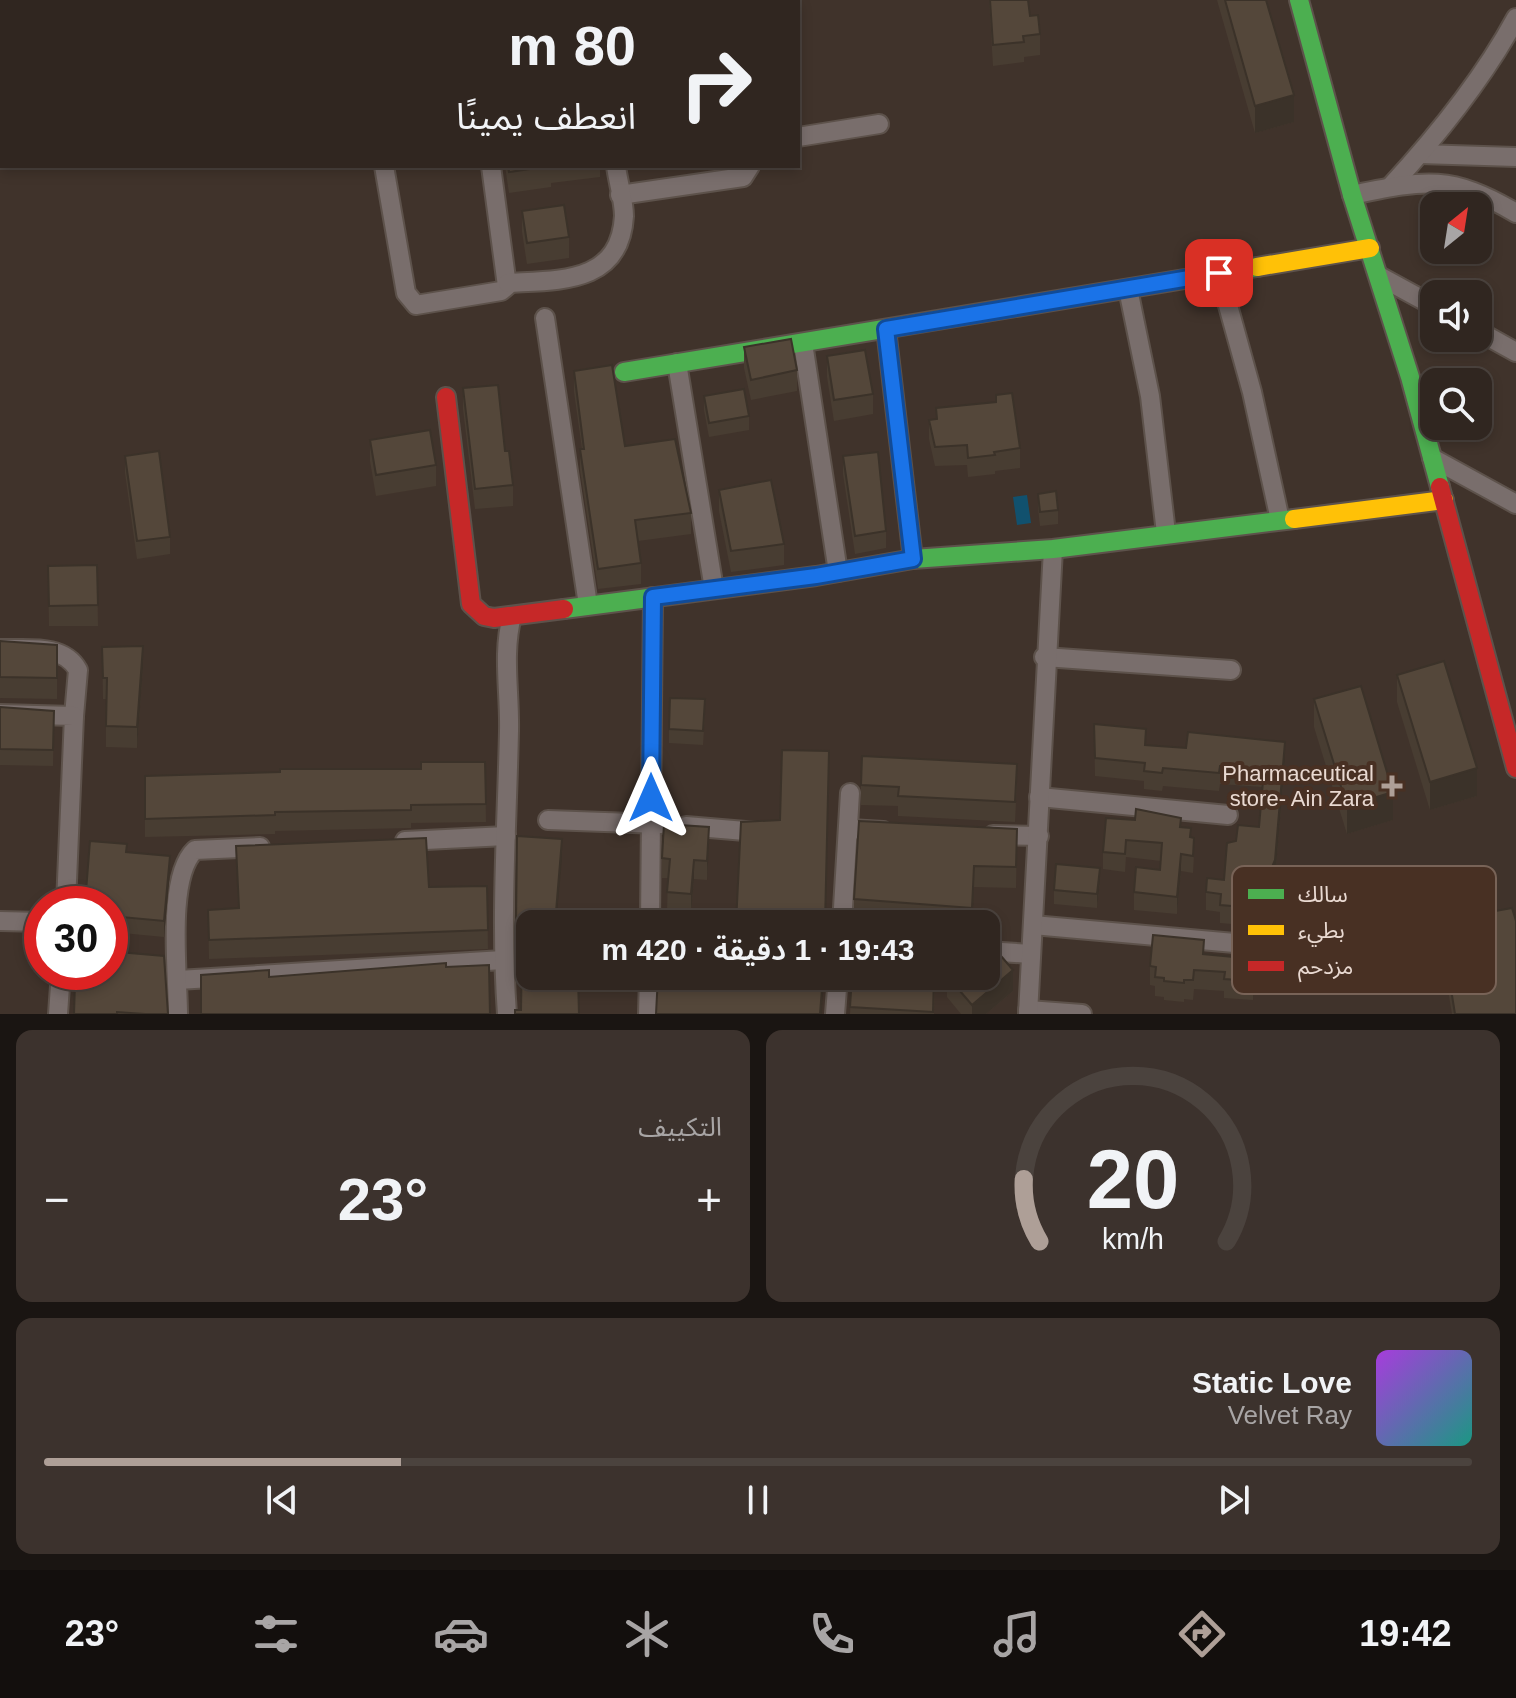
<!DOCTYPE html>
<html lang="ar">
<meta charset="utf-8">
<style>
body{margin:0;font-family:Arial,"Noto Sans Arabic",sans-serif;background:#3c322d;color:#f1f3f6;direction:rtl;height:100vh;display:flex;flex-direction:column;font-size:30px;white-space:nowrap}
*{box-sizing:border-box;margin:0}
p{font-size:26px;color:#a8a5a5}
.icon{flex:none;width:44px;height:44px;fill:none;stroke:currentColor;stroke-width:2;stroke-linecap:round;stroke-linejoin:round}
.map{position:relative;height:1014px;overflow:hidden;direction:ltr}
.sheet{display:flex;flex-direction:column;gap:16px;padding:16px;background:#1a1512;flex:1}
.sheet>*{flex:none}
.hud{position:absolute;left:0px;top:0px;width:800px;height:168px;box-shadow:0 4px 12px #0003,0 0 0 2px #4b433e;direction:rtl;background:#302620;color:#f1f3f6;overflow:hidden}
.needle{width:52px;rotate:30deg}
.tools{position:absolute;left:1420px;top:192px;display:grid;gap:16px}
.tools a{display:grid;place-items:center;width:72px;height:72px;border-radius:16px;background:#302620;box-shadow:0 4px 12px #0003,0 0 0 2px #4b433e;font-size:40px}
.speed{position:absolute;left:24px;top:886px;display:flex;gap:16px;font-size:40px;font-weight:700;text-align:center}
.speed>*{display:grid;place-content:center;width:104px;height:104px;border-radius:50%;background:#302620;box-shadow:0 4px 12px #0003,0 0 0 2px #4b433e;line-height:1}
.speed .limit{border:12px solid #d22;background:#fff;color:#111}
.pin{position:absolute;display:grid;place-items:center;width:68px;height:68px;color:#fff;margin:-34px;border-radius:16px;box-shadow:0 4px 12px #0006}
.me{position:absolute;width:88px;margin:-44px;rotate:0deg;stroke-linejoin:round;filter:drop-shadow(0 0 6px #0008)}
.turn{display:flex;align-items:center;gap:28px;height:168px;padding:0 32px;font-size:36px}
.turn .icon{width:104px;height:104px;stroke-width:2.5}
.turn b{display:block;font-size:56px;line-height:68px}
.big{font-size:60px;font-weight:600;line-height:1.1}
.sheet .card{flex:1;display:flex;flex-direction:column;justify-content:center;gap:12px;min-width:0;padding:0 28px;border-radius:16px;background:#3c322d}
.sheet .dial{align-items:center;gap:0}
.dial svg{height:208px;overflow:visible;fill:none;stroke:#4b433e;stroke-width:7;stroke-linecap:round;text-anchor:middle}
.dial text{fill:#f1f3f6;stroke:none}
.song{display:flex;align-items:center;gap:24px}
.cover{width:96px;height:96px;border-radius:12px;background:linear-gradient(135deg,hsl(280 70% 55%),hsl(170 70% 35%))}
.played{height:8px;border-radius:4px;background:linear-gradient(90deg,#ae9f97 25%,#4b433e 25%)}
.keys{display:flex;justify-content:space-around;direction:ltr}
.heat{display:flex;justify-content:space-between;align-items:center;font-size:44px;direction:ltr}
.sheet .tiles{flex:1;display:grid;gap:16px;grid-template-columns:1fr 1fr}
.card:last-child{grid-column:span 2}
.trip{position:absolute;left:516px;top:910px;width:484px;height:80px;border-radius:16px;background:#302620;box-shadow:0 4px 12px #0003,0 0 0 2px #4b433e;font-weight:600;line-height:80px;text-align:center;direction:rtl}
.tab-bar{display:flex;height:128px;justify-content:space-around;align-items:center;background:#130f0d;color:#a8a5a5}
.tab-bar .icon{width:56px;height:56px}
.tab-bar .on{color:#ae9f97}
.tab-bar b{font-size:36px;color:#f1f3f6}
.map>svg:first-child{display:block}
</style>
<div class="map">
<svg width="1516" height="1014" viewBox="0 0 1516 1014">
<rect width="100%" height="100%" fill="#40332b"/>
<polygon fill="#11516e" points="1027,495 1031,523 1017,525 1013,497"/>
<g fill="none" stroke-linecap="round" stroke-linejoin="round">
<g stroke="#5d524b" stroke-width="22">
<g id="street">
<polyline points="358,0 358,2"/>
<polyline points="471,0 472,2"/>
<polyline points="590,0 590,2"/>
<polyline points="723,0 723,2"/>
<polyline points="798,137 879,124"/>
<polyline points="1420,154 1516,157"/>
<polyline points="384,166 406,293 416,305 501,291 507,286 491,166"/>
<path d="M1390 187C1436 137 1483 79 1516 18"/>
<polyline points="620,195 743,177 750,166"/>
<path d="M1352 195C1425 180 1450 174 1516 213"/>
<polyline points="1219,273 1252,392 1280,520"/>
<polyline points="1379,276 1434,306"/>
<path d="M508 283C560 280 620 284 624 216 624 201 618 182 616 166"/>
<polyline points="1128,289 1150,396 1166,533"/>
<polyline points="545,318 588,605"/>
<polyline points="886,329 913,559"/>
<polyline points="1478,331 1516,352"/>
<polyline points="803,343 838,572"/>
<polyline points="677,363 714,589"/>
<polyline points="1432,458 1516,504"/>
<path d="M0 649C26 650 63 643 78 670L74 716"/>
<polyline points="1044,657 1231,670"/>
<polyline points="0,714 74,716 66,904"/>
<polyline points="1039,797 1228,815"/>
<polyline points="548,820 661,824"/>
<polyline points="686,826 757,832"/>
<polyline points="850,829 883,831"/>
<polyline points="993,835 1039,836"/>
<polyline points="405,841 506,836"/>
<polyline points="0,921 42,922"/>
<polyline points="650,924 653,597"/>
<polyline points="842,924 850,793"/>
<polyline points="1033,925 1257,945"/>
<polyline points="986,951 1031,954"/>
<polyline points="178,980 503,960"/>
<polyline points="1028,1010 1082,1014"/>
<polyline points="58,1014 61,972"/>
<path d="M178 1014C178 974 166 877 195 850L260 847"/>
<path d="M507 1014C500 920 507 825 509 731 510 692 502 654 512 616"/>
<polyline points="648,1014 649,976"/>
<polyline points="835,1014 838,976"/>
<polyline points="1028,1014 1053,549"/>
</g>
</g>
<g stroke="#5d524b" stroke-width="22">
<g id="fast">
<polyline points="1299,0 1352,195 1410,377 1440,487"/>
<polyline points="624,372 1257,267"/>
<polyline points="564,609 816,576 913,559 1053,549 1294,519"/>
</g>
</g>
<g stroke="#5d524b" stroke-width="22">
<g id="slow">
<polyline points="1257,267 1370,248"/>
<polyline points="1294,519 1444,500"/>
</g>
</g>
<g stroke="#5d524b" stroke-width="22">
<g id="jam">
<polyline points="446,397 471,604 484,616 494,618 564,609"/>
<polyline points="1440,487 1516,768"/>
</g>
</g>
<use href="#street" stroke="#796e6c" stroke-width="18"/>
<use href="#fast" stroke="#4caf50" stroke-width="18"/>
<use href="#slow" stroke="#ffc107" stroke-width="18"/>
<use href="#jam" stroke="#c62828" stroke-width="18"/>
</g>
<g fill="#483d32">
<polygon points="989,0 1028,0 1030,16 1040,34 1040,55 1024,57 1024,62 993,66"/>
<polygon points="1217,0 1266,0 1294,122 1255,133"/>
<polygon points="505,166 600,166 600,177 551,183 551,187 509,193"/>
<polygon points="522,211 569,237 569,258 527,264 522,232"/>
<polygon points="744,347 797,370 797,391 751,400 744,368"/>
<polygon points="827,356 873,394 873,414 834,421 827,377"/>
<polygon points="574,371 625,446 691,513 691,534 638,541 641,563 641,584 598,589 580,470 580,449 582,449 574,392"/>
<polygon points="463,388 505,451 513,485 513,506 475,509 463,409"/>
<polygon points="996,395 1020,448 1020,468 995,471 995,474 968,477 967,465 935,466 929,439 929,420 936,419 936,408 996,402"/>
<polygon points="704,396 749,416 749,430 709,437 704,410"/>
<polygon points="370,440 436,465 436,486 376,496 370,461"/>
<polygon points="125,456 170,537 170,554 137,559 125,473"/>
<polygon points="843,456 886,531 886,548 855,554 843,474"/>
<polygon points="719,490 784,544 784,565 731,572 719,511"/>
<polygon points="1038,494 1058,510 1058,524 1040,526 1038,508"/>
<polygon points="97,565 98,626 49,626 48,566"/>
<polygon points="0,641 57,645 57,699 0,698"/>
<polygon points="102,647 143,667 137,748 106,747 106,699 103,699"/>
<polygon points="1397,675 1477,796 1430,810 1397,702"/>
<polygon points="1314,699 1393,820 1347,834 1314,727"/>
<polygon points="0,707 54,711 53,766 0,765"/>
<polygon points="705,713 703,745 669,743 669,729"/>
<polygon points="1094,724 1146,745 1285,760 1275,878 1272,885 1259,884 1256,926 1220,923 1220,912 1206,910 1206,892 1224,880 1236,841 1259,827 1262,787 1220,784 1219,791 1163,786 1162,791 1144,789 1144,781 1095,776"/>
<polygon points="485,762 486,822 411,823 411,828 275,831 275,834 145,837 145,776 421,769"/>
<polygon points="1017,783 1015,822 898,816 898,806 861,805 861,785"/>
<polygon points="1106,818 1181,827 1191,837 1194,855 1193,873 1181,871 1177,914 1134,910 1134,892 1160,870 1161,861 1126,857 1125,872 1103,869 1103,852"/>
<polygon points="1017,829 1016,888 974,887 972,924 905,924 854,920 854,899"/>
<polygon points="236,846 429,887 487,886 488,949 209,959 208,910 238,908"/>
<polygon points="709,846 707,880 694,879 691,913 667,911 668,878 662,878 662,858"/>
<polygon points="127,852 170,872 164,937 122,933 120,952 168,1014 74,1014 80,982"/>
<polygon points="562,860 521,1010 522,967 517,966 516,923"/>
<polygon points="1100,882 1097,908 1054,904 1054,890"/>
<polygon points="1440,921 1516,1014 1452,1014 1440,942"/>
<polygon points="1204,954 1255,978 1253,1000 1224,998 1224,991 1194,989 1193,1000 1184,999 1184,1002 1164,1000 1164,997 1155,996 1155,986 1150,985 1150,966"/>
<polygon points="852,976 935,976 934,1014 850,1014"/>
<polygon points="947,976 1013,991 986,1014 961,1014 947,997"/>
</g>
<g fill="#3b3229">
<polygon points="1294,95 1294,122 1255,133 1255,106"/>
<polygon points="143,646 143,667 137,748 137,727"/>
<polygon points="1285,742 1285,760 1275,878 1272,885 1272,867"/>
<polygon points="1477,768 1477,796 1430,810 1430,782"/>
<polygon points="1393,792 1393,820 1347,834 1347,806"/>
<polygon points="709,827 709,846 707,880 707,861"/>
<polygon points="562,839 562,860 556,924 555,924"/>
<polygon points="1181,854 1181,871 1177,914 1177,897"/>
<polygon points="170,856 170,872 164,937 164,921"/>
<polygon points="694,860 694,879 691,913 691,894"/>
<polygon points="974,866 974,887 972,924 972,908"/>
<polygon points="1259,866 1259,884 1256,926 1256,908"/>
<polygon points="1100,868 1100,882 1097,908 1097,894"/>
<polygon points="1255,959 1255,978 1253,1000 1253,981"/>
<polygon points="1013,970 1013,991 986,1014 972,1014 972,1005"/>
<polygon points="824,976 822,1014 820,1014"/>
</g>
<g fill="#54473a" stroke="#3b3229" stroke-width="2">
<rect x="302" y="0" width="36" height="2"/>
<rect x="415" y="0" width="36" height="2"/>
<polygon points="537,0 568,0 569,2 537,2"/>
<rect x="611" y="0" width="43" height="2"/>
<polygon points="678,0 709,0 709,2 679,2"/>
<polygon points="990,0 1028,0 1030,16 1038,15 1040,34 1023,36 1024,42 993,45"/>
<polygon points="1225,0 1266,0 1294,95 1255,106"/>
<polygon points="508,166 550,166 509,172"/>
<polygon points="564,205 569,237 527,243 522,211"/>
<polygon points="791,339 797,370 751,380 744,347"/>
<polygon points="865,350 873,394 834,400 827,356"/>
<polygon points="612,365 625,446 675,439 691,513 635,520 641,563 598,569 580,449 584,449 574,371"/>
<polygon points="498,385 505,451 509,451 513,485 475,489 463,388"/>
<polygon points="744,389 749,416 709,423 704,396"/>
<polygon points="1012,393 1020,448 994,452 995,455 968,458 967,445 935,447 929,420 937,419 936,408 996,402 996,395"/>
<polygon points="430,430 436,465 376,475 370,440"/>
<polygon points="159,451 170,537 137,541 125,456"/>
<polygon points="878,452 886,531 855,536 843,456"/>
<polygon points="771,480 784,544 731,551 719,490"/>
<polygon points="1056,491 1058,510 1040,512 1038,494"/>
<polygon points="97,565 98,605 49,606 48,566"/>
<polygon points="0,641 57,645 57,678 0,677"/>
<polygon points="143,646 137,727 106,726 107,678 103,678 102,647"/>
<polygon points="1444,661 1477,768 1430,782 1397,675"/>
<polygon points="1361,686 1393,792 1347,806 1314,699"/>
<polygon points="670,698 705,699 703,731 669,729"/>
<polygon points="0,707 54,711 53,750 0,749"/>
<polygon points="1094,724 1146,729 1145,745 1186,748 1188,732 1285,742 1275,860 1272,867 1259,866 1256,908 1220,905 1221,894 1206,892 1207,878 1224,880 1227,843 1236,841 1238,825 1259,827 1264,770 1220,766 1219,773 1163,768 1162,773 1144,771 1145,763 1095,758"/>
<polygon points="782,750 829,751 825,924 736,924 741,822 780,820"/>
<polygon points="862,756 1017,764 1015,802 898,796 899,787 861,785"/>
<polygon points="421,762 485,762 486,804 411,805 411,810 275,812 275,815 145,819 145,776 280,772 280,769 421,769"/>
<polygon points="1136,809 1181,818 1180,827 1191,828 1190,837 1194,838 1193,856 1181,854 1177,897 1134,892 1136,867 1160,870 1162,843 1126,840 1125,854 1103,852 1106,818 1135,820"/>
<polygon points="859,821 1017,829 1016,867 974,866 972,908 854,899"/>
<polygon points="664,824 709,827 707,861 694,860 691,894 667,892 670,859 662,858"/>
<polygon points="517,836 562,839 555,924 530,924 530,976 578,976 579,1014 515,1014 515,1010 521,1010 522,946 517,946 516,923"/>
<polygon points="426,838 429,887 487,886 488,930 209,940 208,910 239,908 236,846"/>
<polygon points="90,841 127,844 126,852 170,856 164,921 122,917 119,952 164,956 168,1014 145,1014 117,1012 117,1014 74,1014 75,982 80,982 80,972 110,972 110,904 85,904"/>
<polygon points="1056,864 1100,868 1097,894 1054,890"/>
<polygon points="1512,908 1516,921 1516,1014 1455,1014 1440,921"/>
<polygon points="663,917 697,920 696,924 662,924"/>
<polygon points="1153,935 1204,940 1203,954 1255,959 1253,981 1224,979 1225,972 1194,970 1193,980 1184,980 1184,983 1164,981 1164,978 1155,977 1156,967 1150,966"/>
<polygon points="989,942 1013,970 972,1005 947,976 986,976 986,945"/>
<polygon points="446,963 446,967 489,965 490,1014 201,1014 201,975 269,970 269,977"/>
<polygon points="658,976 728,976 728,978 774,982 776,976 823,976 820,1014 656,1014"/>
<polygon points="852,976 934,976 933,1012 850,1007"/>
</g>
<g fill="none" stroke-linecap="round" stroke-linejoin="round">
<g stroke="#114b97" stroke-width="20">
<polyline id="route" points="651,798 653,597 816,576 913,559 886,329 1219,273"/>
</g>
<use href="#route" stroke="#1a73e8" stroke-width="14"/>
</g>
<path fill="#ae9f97" stroke="#483023" stroke-width="3" d="M1388 774h8v8h8v8h-8v8h-8v-8h-8v-8h8z"/>
<g text-anchor="middle" stroke-width="8" stroke-linejoin="round" paint-order="stroke">
<g font-size="22" fill="#e9d9d1" stroke="#483023" text-anchor="end">
<text x="1374" y="781">Pharmaceutical<tspan x="1374" dy="25">store- Ain Zara</tspan></text>
</g>
</g>
<rect x="1232" y="866" width="264" height="128" rx="12" fill="#483023" stroke="#786357" stroke-width="2"/>
<rect x="1248" y="889" width="36" height="10" fill="#4caf50"/>
<rect x="1248" y="925" width="36" height="10" fill="#ffc107"/>
<rect x="1248" y="961" width="36" height="10" fill="#c62828"/>
<g font-size="22" fill="#e9d9d1">
<text x="1298" y="902">سالك</text>
<text x="1298" y="938">بطيء</text>
<text x="1298" y="974">مزدحم</text>
</g>
</svg>
<div class="tools">
<a><svg class="needle" viewBox="-14 -14 28 28"><path d="M0-13l5 13h-10z" fill="#e53935"/><path d="M0 13l5-13h-10z" fill="#a8a5a5"/></svg></a>
<a><svg class="icon" aria-label="sound" viewBox="0 0 24 24"><path d="M4 9h4l5-4v14l-5-4H4zM17 9q2 3 0 6"/></svg></a>
<a><svg class="icon" aria-label="search" viewBox="0 0 24 24"><circle cx="10" cy="10" r="6"/><path d="M15 15l6 6"/></svg></a>
</div>
<div class="speed"><div class="limit">30</div></div>
<div class="pin" style="left:1219px;top:273px;background:#d93025"><svg class="icon" aria-label="arrive" viewBox="0 0 24 24"><path d="M6 21V4h12l-3 4 3 4H6"/></svg></div>
<svg class="me" style="left:651px;top:798px" viewBox="-20 -20 40 40"><path d="M0-17L14 15 0 8-14 15z" fill="#1a73e8" stroke="#fff" stroke-width="4"/></svg>
<div class="trip">19:43 · 1 دقيقة · 420 m</div>
<div class="hud">
<div class="turn"><svg class="icon" aria-label="right" viewBox="0 0 24 24"><path d="M7 20v-9h11M14 6l5 5-5 5"/></svg><div><b>80 m</b>انعطف يمينًا</div></div>
</div>
</div>
<section class="sheet">
<div class="tiles">
<div class="card dial"><svg viewBox="0 0 100 80">
<path d="M14 69A42 42 0 1 1 86 69"/>
<path d="M14 69A42 42 0 0 1 8 45" stroke="#ae9f97"/>
<text x="50" y="56" font-size="32" font-weight="700">20</text>
<text x="50" y="72" font-size="11">km/h</text>
</svg></div>
<div class="card"><p>التكييف</p>
<div class="heat"><a>−</a><b class="big">23°</b><a>+</a></div>
</div>
<div class="card">
<div class="song"><i class="cover"></i><div><b>Static Love</b><p>Velvet Ray</p></div></div>
<div class="played"></div>
<div class="keys"><svg class="icon" aria-label="previous" viewBox="0 0 24 24"><path d="M18 5L8 12l10 7zM5 5v14"/></svg><svg class="icon" aria-label="pause" viewBox="0 0 24 24"><path d="M8 5v14M16 5v14"/></svg><svg class="icon" aria-label="next" viewBox="0 0 24 24"><path d="M6 5l10 7-10 7zM19 5v14"/></svg></div>
</div>
</div>
</section>
<nav class="tab-bar">
<b>19:42</b>
<svg class="icon on" aria-label="directions" viewBox="0 0 24 24"><path d="M12 3l9 9-9 9-9-9zM9 14v-3h6M13 9l2 2-2 2"/></svg>
<svg class="icon" aria-label="music" viewBox="0 0 24 24"><path d="M9 18V5l10-2v13"/><circle cx="6" cy="18" r="3"/><circle cx="16" cy="16" r="3"/></svg>
<svg class="icon" aria-label="phone" viewBox="0 0 24 24"><path d="M5 4h4l2 5-3 2q2 4 5 5l2-3 5 2v4C11 20 4 13 5 4z"/></svg>
<svg class="icon" aria-label="climate" viewBox="0 0 24 24"><path d="M12 3v18M4 7l16 10M4 17L20 7"/></svg>
<svg class="icon" aria-label="car" viewBox="0 0 24 24"><path d="M5 17H2v-5l4-1 3-4h7l3 4 3 1v5h-3M9 17h6M6 11h13"/><circle cx="7" cy="17" r="2"/><circle cx="17" cy="17" r="2"/></svg>
<svg class="icon" aria-label="filters" viewBox="0 0 24 24"><path d="M4 7h16M4 17h16"/><circle cx="9" cy="7" r="2"/><circle cx="15" cy="17" r="2"/></svg>
<b>23°</b>
</nav>
